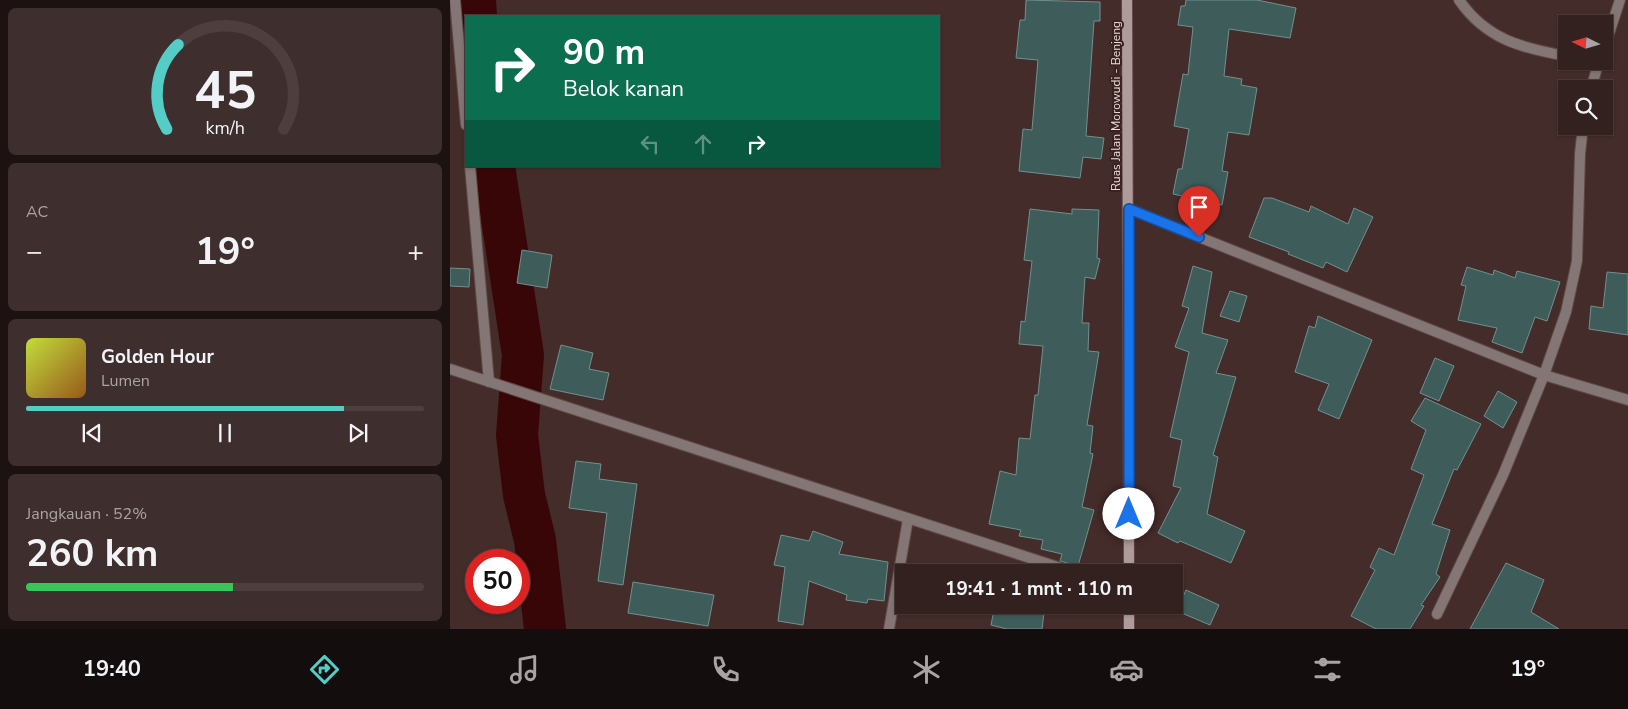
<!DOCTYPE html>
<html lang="id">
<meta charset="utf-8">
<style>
body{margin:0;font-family:"Nunito Sans",sans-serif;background:#3e2e2d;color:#f1f3f6;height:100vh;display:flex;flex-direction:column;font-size:19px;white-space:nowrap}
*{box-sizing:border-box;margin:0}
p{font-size:16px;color:#a9a3a5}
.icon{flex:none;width:28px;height:28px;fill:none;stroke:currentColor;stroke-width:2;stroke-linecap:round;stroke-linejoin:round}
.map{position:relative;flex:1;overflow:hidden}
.side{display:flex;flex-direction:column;gap:8px;padding:8px;background:#1c1212;width:450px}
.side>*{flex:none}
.hud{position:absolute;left:15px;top:15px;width:475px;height:152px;border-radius:0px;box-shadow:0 1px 4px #0004,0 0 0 1px #4e3e3e;background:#0b6e4f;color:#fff;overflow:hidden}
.needle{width:32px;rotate:275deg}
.tools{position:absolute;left:1108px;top:15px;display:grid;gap:10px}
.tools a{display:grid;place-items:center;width:55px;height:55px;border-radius:0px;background:#332120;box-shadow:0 1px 4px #0004,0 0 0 1px #4e3e3e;font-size:25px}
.speed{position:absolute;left:15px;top:549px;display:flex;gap:10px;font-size:25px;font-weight:700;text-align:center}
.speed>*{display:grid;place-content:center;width:65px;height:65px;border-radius:50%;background:#332120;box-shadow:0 1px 4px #0004,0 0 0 1px #4e3e3e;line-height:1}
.speed .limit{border:8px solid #d22;background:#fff;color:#111}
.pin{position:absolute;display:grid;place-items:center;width:42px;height:42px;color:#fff;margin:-51px -21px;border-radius:50% 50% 50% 0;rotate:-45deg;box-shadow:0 0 5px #0007}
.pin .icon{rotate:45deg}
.me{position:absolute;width:55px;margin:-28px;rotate:0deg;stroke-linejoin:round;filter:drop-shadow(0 0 4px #0008)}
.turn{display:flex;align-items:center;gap:18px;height:105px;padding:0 15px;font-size:22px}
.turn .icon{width:65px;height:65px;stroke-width:2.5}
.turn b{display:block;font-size:35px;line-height:42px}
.lanes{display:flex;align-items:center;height:48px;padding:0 15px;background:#0003;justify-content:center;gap:25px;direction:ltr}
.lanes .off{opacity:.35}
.big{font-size:38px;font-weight:700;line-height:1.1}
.side .card{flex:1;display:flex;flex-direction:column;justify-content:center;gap:8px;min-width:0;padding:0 18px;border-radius:8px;background:#3e2e2d}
.side .dial{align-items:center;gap:0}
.dial svg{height:130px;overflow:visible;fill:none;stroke:#4e3e3e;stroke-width:7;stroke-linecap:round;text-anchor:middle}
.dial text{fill:#f1f3f6;stroke:none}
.song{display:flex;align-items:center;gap:15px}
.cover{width:60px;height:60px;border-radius:8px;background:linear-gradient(135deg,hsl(70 70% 55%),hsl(30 70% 35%))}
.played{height:5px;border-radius:2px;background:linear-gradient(90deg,#54cdc7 80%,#4e3e3e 80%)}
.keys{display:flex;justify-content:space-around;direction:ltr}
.heat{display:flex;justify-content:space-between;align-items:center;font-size:28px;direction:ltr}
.charge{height:8px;border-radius:4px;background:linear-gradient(90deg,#34c759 52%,#4e3e3e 0)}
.trip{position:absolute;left:445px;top:564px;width:288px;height:50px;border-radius:0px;background:#332120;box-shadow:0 1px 4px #0004,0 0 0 1px #4e3e3e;font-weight:700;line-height:50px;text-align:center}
.dock{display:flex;height:80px;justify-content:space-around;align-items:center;background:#140d0d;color:#a9a3a5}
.dock .icon{width:35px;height:35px}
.dock .on{color:#54cdc7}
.dock b{font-size:22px;color:#f1f3f6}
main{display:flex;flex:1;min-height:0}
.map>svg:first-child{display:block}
</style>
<main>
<section class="side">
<div class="card dial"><svg viewBox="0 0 100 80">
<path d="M14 69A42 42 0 1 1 86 69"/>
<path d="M14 69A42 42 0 0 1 21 17" stroke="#54cdc7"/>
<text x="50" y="56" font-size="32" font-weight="700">45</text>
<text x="50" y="72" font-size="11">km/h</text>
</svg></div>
<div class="card"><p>AC</p>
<div class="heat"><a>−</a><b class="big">19°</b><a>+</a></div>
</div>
<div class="card">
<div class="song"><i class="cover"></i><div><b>Golden Hour</b><p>Lumen</p></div></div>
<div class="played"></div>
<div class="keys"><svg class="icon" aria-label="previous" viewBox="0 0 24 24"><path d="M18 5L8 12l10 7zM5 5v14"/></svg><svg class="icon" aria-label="pause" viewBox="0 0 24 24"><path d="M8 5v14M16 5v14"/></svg><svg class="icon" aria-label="next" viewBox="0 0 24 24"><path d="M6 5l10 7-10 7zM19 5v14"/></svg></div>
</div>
<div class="card"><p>Jangkauan · 52%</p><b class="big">260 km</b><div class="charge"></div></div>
</section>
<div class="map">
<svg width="1178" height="629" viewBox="0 0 1178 629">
<rect width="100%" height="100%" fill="#442c2a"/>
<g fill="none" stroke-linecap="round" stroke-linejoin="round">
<g stroke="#390607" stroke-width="42">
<polyline points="25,0 26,16"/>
<polyline points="44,166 73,355 67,435 74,495 85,540 95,629"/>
</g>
</g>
<g fill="#3e5c5a" stroke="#71918e">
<polygon points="576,0 650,2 650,21 644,21 636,136 654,138 651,159 633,157 630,178 569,171 573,129 582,130 588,60 566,58 570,20 575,20"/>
<polygon points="736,0 807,0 846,8 840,38 779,29 774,76 792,79 791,85 807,88 799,135 778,132 772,171 778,172 772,205 723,194 728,169 732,169 739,129 724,126 733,74 738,75 743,27 728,25 731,6 735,6"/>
<polygon points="814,198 822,198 859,212 861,206 898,224 904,208 923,217 897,272 876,262 873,268 838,254 839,252 799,237"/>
<polygon points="580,209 622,214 622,209 649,210 647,258 650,259 645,279 635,277 632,323 639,323 638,351 649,352 637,425 643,426 640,453 643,454 632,507 644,510 628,566 610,561 612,554 591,549 593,540 569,536 571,530 539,524 550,471 566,475 569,438 580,439 585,395 588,395 593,346 569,344 571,321 575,322 582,261 574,260"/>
<polygon points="72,250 102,255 97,288 67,283"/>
<polygon points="743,266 762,272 752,333 778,340 766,373 786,377 763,455 768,457 757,514 795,531 781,563 730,541 728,543 708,533 731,488 723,486 732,440 720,437 739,352 725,347 739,308 732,306"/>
<polygon points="1017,267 1043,275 1044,270 1065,278 1067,271 1110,282 1097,321 1085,317 1072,353 1042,342 1047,328 1008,320 1016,286 1011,285"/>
<polygon points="0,268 20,269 19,287 0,286"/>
<polygon points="1157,272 1178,274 1178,335 1139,329 1141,306 1153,308"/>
<polygon points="780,291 797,296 789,322 770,316"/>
<polygon points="868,316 922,340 889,419 868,410 879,384 845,372 859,326 865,328"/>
<polygon points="111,345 143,353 139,369 159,373 153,400 100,389"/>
<polygon points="985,358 1004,366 989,401 970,393"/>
<polygon points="1048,391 1067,402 1053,428 1034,416"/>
<polygon points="975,398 1031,424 1007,470 1004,469 982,524 1000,530 986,574 990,577 971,605 974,606 960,629 926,629 901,616 925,570 920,567 929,548 944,555 974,475 961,469 976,430 961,421"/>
<polygon points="126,461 151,464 149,479 187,484 173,585 148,581 157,513 119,508"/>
<polygon points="363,531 393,542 389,554 438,562 434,601 418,599 417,603 396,600 397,595 359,581 353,625 328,621 335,567 324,565 331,535 359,541"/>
<polygon points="1056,563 1094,580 1081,612 1109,629 1020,629"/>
<polygon points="183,582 264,595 258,626 178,613"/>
<polygon points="736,590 769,605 760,625 727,611"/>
<polygon points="545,605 595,605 592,629 557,629 541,625"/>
</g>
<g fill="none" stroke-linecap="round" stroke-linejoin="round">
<g stroke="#5f4846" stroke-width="12">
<polyline id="lane" points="439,629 458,519"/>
</g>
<g stroke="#5f4846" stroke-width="12">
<g id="street">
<polyline points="5,0 16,125"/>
<path d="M1009 0C1036 39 1071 48 1116 56"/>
<polyline points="1154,49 1170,0"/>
<polyline points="1141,89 1149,61"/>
<polyline points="20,166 39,382"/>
<polyline points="679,209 1094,375 1178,400"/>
<polyline points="0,369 623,572"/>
<polyline points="987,614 1053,475 1094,375 1116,312 1127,261 1130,154 1133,126"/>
</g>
</g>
<g stroke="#5f4846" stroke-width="12">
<g id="secondary">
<polyline points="677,0 679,572"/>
<polyline points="679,605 679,629"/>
</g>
</g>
<use href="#lane" stroke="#837675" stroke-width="10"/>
<use href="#street" stroke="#837675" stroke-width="10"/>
<use href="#secondary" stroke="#af9b99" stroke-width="10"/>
</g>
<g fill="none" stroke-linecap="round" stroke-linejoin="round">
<g stroke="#114b97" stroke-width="12">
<polyline id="route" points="679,514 679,209 749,237"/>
</g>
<use href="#route" stroke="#1a73e8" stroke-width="9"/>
</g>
<g text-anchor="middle" stroke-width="4" stroke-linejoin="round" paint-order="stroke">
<g font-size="12" fill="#ecdcdb" stroke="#392221">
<text transform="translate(666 106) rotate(-90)" y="4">Ruas Jalan Morowudi - Benjeng</text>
</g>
</g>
</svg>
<div class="tools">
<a><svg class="needle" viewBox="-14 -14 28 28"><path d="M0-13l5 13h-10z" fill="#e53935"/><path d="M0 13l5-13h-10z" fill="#a9a3a5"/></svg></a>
<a><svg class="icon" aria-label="search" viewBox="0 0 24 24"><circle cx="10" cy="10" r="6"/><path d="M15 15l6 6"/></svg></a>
</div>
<div class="speed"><div class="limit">50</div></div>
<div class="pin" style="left:749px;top:237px;background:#d93025"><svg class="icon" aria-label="arrive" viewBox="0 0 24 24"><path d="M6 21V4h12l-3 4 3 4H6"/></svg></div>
<svg class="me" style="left:679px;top:514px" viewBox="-20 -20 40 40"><circle r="19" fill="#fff"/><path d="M0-13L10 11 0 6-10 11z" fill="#1a73e8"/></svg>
<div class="trip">19:41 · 1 mnt · 110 m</div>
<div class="hud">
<div class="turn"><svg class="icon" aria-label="right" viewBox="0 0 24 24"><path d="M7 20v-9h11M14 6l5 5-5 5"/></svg><div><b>90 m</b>Belok kanan</div></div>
<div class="lanes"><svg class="icon off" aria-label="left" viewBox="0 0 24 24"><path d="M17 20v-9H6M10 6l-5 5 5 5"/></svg><svg class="icon off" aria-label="ahead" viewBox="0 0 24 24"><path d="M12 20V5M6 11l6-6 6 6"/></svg><svg class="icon" aria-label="right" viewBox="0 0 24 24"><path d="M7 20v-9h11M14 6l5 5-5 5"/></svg></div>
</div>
</div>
</main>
<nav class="dock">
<b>19:40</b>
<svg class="icon on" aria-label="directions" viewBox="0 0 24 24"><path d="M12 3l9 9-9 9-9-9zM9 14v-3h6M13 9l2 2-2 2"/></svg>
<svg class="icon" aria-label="music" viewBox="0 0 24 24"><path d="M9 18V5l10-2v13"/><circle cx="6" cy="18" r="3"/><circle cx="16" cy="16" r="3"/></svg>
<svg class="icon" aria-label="phone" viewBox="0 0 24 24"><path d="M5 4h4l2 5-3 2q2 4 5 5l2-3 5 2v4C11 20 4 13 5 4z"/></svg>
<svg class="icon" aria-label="climate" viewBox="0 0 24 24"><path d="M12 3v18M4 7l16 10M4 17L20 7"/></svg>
<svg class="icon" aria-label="car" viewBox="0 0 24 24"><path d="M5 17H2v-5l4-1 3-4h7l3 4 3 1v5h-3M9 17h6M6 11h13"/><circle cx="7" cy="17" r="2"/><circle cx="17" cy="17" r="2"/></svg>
<svg class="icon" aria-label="filters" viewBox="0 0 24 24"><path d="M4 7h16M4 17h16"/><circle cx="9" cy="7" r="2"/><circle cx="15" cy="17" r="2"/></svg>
<b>19°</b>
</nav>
